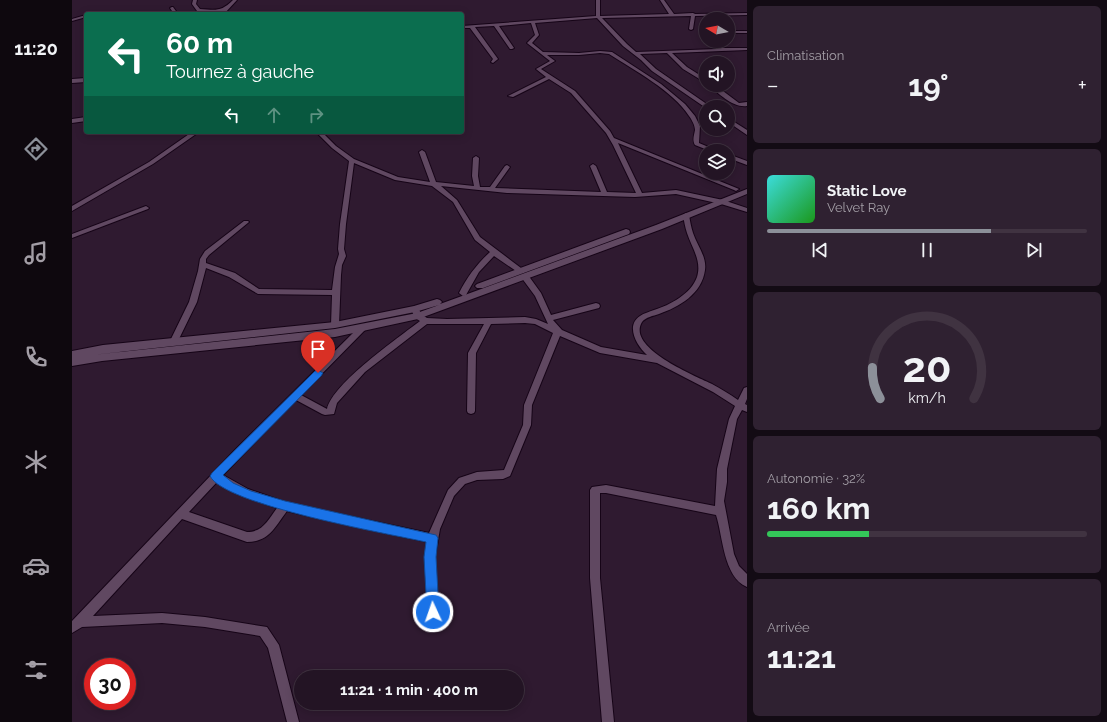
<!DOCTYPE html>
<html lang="fr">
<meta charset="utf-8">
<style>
body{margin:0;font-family:Raleway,sans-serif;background:#2f2131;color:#f1f3f6;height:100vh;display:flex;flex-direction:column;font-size:15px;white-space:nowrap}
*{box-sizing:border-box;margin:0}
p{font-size:13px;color:#a39ea6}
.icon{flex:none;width:22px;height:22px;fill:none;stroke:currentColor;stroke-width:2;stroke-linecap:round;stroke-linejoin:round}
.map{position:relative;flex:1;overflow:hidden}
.drawer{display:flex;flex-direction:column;gap:6px;padding:6px;background:#130b14;width:360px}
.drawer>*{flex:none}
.top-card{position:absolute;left:12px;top:12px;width:380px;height:122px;border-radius:4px;box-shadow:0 2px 10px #0003,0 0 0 1px #403341;background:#0b6e4f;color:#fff;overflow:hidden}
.needle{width:26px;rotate:280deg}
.fabs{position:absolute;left:627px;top:12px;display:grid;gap:8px}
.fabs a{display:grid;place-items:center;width:36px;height:36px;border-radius:50%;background:#231424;box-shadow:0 2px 10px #0003,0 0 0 1px #403341;font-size:20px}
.speed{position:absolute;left:12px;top:658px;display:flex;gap:8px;font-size:20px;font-weight:700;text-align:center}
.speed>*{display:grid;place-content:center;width:52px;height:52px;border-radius:50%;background:#231424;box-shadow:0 2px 10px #0003,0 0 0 1px #403341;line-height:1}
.speed .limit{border:6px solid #d22;background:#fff;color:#111}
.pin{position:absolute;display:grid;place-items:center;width:34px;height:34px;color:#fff;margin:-41px -17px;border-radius:50% 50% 50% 0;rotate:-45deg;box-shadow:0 0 4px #0007}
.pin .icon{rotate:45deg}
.me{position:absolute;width:44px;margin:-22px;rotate:357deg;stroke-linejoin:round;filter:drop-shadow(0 0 3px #0008)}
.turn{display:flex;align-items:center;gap:14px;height:84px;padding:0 16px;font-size:18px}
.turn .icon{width:52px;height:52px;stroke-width:2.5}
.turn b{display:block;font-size:28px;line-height:34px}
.lanes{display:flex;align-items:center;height:38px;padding:0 16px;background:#0003;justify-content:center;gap:20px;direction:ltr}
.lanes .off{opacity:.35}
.big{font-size:30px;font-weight:700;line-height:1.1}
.drawer .tile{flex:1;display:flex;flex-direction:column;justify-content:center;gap:6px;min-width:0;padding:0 14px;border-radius:6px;background:#2f2131}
.drawer .dial{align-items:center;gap:0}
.dial svg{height:104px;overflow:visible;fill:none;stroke:#403341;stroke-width:7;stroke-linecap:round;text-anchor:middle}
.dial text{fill:#f1f3f6;stroke:none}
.song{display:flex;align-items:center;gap:12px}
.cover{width:48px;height:48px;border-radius:6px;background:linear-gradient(135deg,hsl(180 70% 55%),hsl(120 70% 35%))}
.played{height:4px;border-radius:2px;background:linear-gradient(90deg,#8c9099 70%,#403341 70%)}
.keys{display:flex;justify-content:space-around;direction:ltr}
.heat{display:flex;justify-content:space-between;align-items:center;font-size:22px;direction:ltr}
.charge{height:6px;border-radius:3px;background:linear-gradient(90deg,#34c759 32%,#403341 0)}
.trip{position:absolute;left:222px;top:670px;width:230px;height:40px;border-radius:20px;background:#231424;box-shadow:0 2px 10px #0003,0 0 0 1px #403341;font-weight:700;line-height:40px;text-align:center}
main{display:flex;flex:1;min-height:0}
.tabs{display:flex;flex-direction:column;width:72px;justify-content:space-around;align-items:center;background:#0e080e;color:#a39ea6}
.tabs .icon{width:28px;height:28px}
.tabs .active{color:#8c9099}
.tabs b{font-size:18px;color:#f1f3f6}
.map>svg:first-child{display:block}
</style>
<main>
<nav class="tabs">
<b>11:20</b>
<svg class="icon active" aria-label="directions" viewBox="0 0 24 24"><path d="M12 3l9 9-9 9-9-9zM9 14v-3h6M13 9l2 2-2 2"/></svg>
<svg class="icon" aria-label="music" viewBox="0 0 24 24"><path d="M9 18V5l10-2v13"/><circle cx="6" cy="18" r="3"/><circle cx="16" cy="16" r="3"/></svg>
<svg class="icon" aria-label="phone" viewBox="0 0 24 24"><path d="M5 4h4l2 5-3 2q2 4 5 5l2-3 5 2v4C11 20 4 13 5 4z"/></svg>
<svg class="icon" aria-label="climate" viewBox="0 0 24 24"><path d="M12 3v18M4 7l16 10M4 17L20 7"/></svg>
<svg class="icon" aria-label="car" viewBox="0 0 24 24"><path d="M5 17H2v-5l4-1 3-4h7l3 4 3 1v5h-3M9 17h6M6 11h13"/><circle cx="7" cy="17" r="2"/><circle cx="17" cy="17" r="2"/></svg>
<svg class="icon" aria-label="filters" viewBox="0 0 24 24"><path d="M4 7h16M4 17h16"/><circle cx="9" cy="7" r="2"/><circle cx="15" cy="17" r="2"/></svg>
</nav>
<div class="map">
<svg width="675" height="722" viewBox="0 0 675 722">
<rect width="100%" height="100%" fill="#2f1a30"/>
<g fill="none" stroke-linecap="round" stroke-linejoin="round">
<g stroke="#160417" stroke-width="2">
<g id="minor">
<path d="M121 0H125L124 4 128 9C144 10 149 12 161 0H165L152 14 149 13 151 11 144 12 125 11 120 4Z"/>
<path d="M524 0H528V16L597 14 588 0H592L602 14 621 13 623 14 675 13V15L623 16 621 29 619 30 617 29 619 16 530 18 555 44 564 52 645 49 636 41H641L650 48H675V50L600 53 615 67 634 79V83L611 69 595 53 568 54 584 69 639 107H634V108L580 71 569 60 551 46 525 18 463 23 467 35 460 43 471 52 507 53 528 51 540 52 589 84 613 104 623 116 628 126 627 143 646 151H638L623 145C620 140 622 136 623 130 623 126 620 120 617 116 601 91 562 70 537 54L528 53 507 55H475L483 61 469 69 503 91 538 131 542 138 667 189 664 191 662 190 546 143 570 193 604 190 651 200 675 208V212L649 204 604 194 563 197 435 193 369 186 385 200 408 237 453 271 451 273H447L422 256 407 272 394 295 391 296 387 293C395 277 405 264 418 252L403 240 381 202 360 186 323 180 282 163 274 224 272 249 274 256 270 265 269 275 267 325 266 327H260L259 325 260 295 186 294 157 277 134 268 125 302 105 343H99L98 341 117 302 126 271 128 259 133 251 172 221H176L177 222 137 255 134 259V263L163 273 187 289 260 290 263 267 267 254 266 249 268 224 277 161 260 148 244 132H250L264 146 282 159 326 177 358 182 347 152 350 150 353 152 364 182 402 186 400 176 401 158 404 156 407 158 406 176 408 187H418L433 166 435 165 438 167 423 188 529 192 518 166 521 164 524 166 535 192 564 193 541 145 534 133 499 93 477 79 441 97 436 96 474 77 464 69 478 61 455 43 463 35 459 23 427 26 442 48 440 49H438L422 26 403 27 426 59 421 63 419 62 421 59 398 28H390V26L524 16Z"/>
<polygon points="100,7 101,7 106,14 102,14 98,8"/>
<polygon points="14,15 14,17 0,21 0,19"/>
<rect x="656" y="31" width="19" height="2"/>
<polygon points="14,78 14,82 0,83 0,79"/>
<path d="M637 85H643L667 103 675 102V106C661 108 647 94 637 85Z"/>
<polygon points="14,117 14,121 0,123 0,119"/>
<polygon points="656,118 675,130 675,135 656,122"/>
<polygon points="120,132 127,132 81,164 0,211 0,206 77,162"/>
<polygon points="656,154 675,161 675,165 656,158"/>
<polygon points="74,206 77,208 76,209 0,238 0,234"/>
<path d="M614 213 617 215C618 221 619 227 621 233 625 245 635 257 633 270 630 294 607 307 587 314 581 316 574 317 570 322 554 348 624 376 640 384 649 389 658 394 666 400L672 388 675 387V399L673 404 675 405V412L670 410 665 419 655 469V482L652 501 662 554 667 566 675 574V587C651 577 651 536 644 515L534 493H528V578L542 722H530L518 578V490L520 487 534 485 643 506 645 469 657 419 663 406 641 392 585 363 528 353 488 336 460 405 459 425 438 476 431 479 405 480 393 484 382 496 368 529 363 557 367 625 366 629 362 630 358 629 357 625 353 557 356 542 267 523 215 511C203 527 197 542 175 542L110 519 21 616 90 613 133 617 195 627 207 645 227 722H215L196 648 188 636 133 627 90 623 10 627 0 633V621L163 450 287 327H293L294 329 229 395 255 409C261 383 326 338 348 321L343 318 339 309 343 306 346 307 349 314 355 318 375 319 453 317 464 319 476 324 463 296 449 277 453 275H456L469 293 479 315 524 303 527 304 528 306 527 308 481 320 490 330 529 347 575 355C565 346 553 326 568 316 572 313 577 312 582 310 598 305 619 294 625 277 630 261 620 248 615 233 613 227 612 221 611 215ZM453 323 463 324 481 333 452 405 451 425 432 470 405 472 387 478 376 490 357 533 219 504 176 489 151 475 224 400 250 414 253 415 262 414 265 403 293 372 355 324H412L396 353 395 411 396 413 399 414 402 413 403 411 404 353 419 324ZM145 482 169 495 205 508C196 520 191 532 175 532L117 512Z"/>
</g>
</g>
<g stroke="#160417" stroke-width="2">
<g id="tertiary">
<path d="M675 189V194L590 229 346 319 263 337 30 361 0 366V351L31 345 263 322 342 306 365 299 368 300 370 302 368 304 584 225ZM367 305 345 313 263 329 20 355 263 328 343 312Z"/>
<polygon points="554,229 557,230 558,232 557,234 411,288 405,288 403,286 405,284"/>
</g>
</g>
<use href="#minor" fill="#604861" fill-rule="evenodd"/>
<use href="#tertiary" fill="#604861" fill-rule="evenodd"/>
</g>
<path fill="#1a73e8" stroke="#114b97" d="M246 370 251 373 249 376 151 475 161 483 179 491 213 501 364 535 366 538 364 557 367 612 365 616 361 618 357 616 355 612 352 557 354 542C318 534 152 505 138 476L140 473 243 371Z"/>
</svg>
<div class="fabs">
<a><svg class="needle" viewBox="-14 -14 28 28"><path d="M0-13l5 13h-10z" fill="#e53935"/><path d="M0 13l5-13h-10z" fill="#a39ea6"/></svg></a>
<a><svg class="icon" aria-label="sound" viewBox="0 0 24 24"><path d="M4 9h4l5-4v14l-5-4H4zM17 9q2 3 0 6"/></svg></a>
<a><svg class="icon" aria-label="search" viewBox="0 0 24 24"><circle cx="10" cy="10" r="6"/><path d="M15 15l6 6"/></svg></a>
<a><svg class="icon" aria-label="layers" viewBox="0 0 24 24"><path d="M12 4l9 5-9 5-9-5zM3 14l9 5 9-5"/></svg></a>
</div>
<div class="speed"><div class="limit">30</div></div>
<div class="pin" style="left:246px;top:373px;background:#d93025"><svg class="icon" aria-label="arrive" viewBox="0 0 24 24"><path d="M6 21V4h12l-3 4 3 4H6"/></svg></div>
<svg class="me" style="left:361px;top:612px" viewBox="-20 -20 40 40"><circle r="17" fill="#1a73e8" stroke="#fff" stroke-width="3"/><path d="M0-11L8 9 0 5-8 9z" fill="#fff"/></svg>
<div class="trip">11:21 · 1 min · 400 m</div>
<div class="top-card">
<div class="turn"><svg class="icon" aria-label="left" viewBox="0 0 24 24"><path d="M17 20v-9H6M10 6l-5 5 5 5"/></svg><div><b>60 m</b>Tournez à gauche</div></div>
<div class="lanes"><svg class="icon" aria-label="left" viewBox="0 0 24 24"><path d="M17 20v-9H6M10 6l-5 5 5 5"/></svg><svg class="icon off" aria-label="ahead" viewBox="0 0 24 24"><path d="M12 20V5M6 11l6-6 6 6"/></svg><svg class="icon off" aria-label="right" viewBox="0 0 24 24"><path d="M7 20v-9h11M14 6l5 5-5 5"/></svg></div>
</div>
</div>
<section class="drawer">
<div class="tile"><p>Climatisation</p>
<div class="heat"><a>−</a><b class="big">19°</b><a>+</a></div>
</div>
<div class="tile">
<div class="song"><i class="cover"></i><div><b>Static Love</b><p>Velvet Ray</p></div></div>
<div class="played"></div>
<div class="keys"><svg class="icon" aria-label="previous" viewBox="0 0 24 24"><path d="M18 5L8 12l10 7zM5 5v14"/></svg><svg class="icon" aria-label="pause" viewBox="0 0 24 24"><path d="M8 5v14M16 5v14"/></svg><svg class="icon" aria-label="next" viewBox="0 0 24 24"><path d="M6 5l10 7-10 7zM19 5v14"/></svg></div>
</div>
<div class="tile dial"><svg viewBox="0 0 100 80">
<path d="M14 69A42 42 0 1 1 86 69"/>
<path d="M14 69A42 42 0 0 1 8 45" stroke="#8c9099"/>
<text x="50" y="56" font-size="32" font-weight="700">20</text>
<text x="50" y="72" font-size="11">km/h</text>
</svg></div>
<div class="tile"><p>Autonomie · 32%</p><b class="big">160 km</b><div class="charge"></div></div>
<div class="tile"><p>Arrivée</p><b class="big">11:21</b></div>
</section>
</main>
